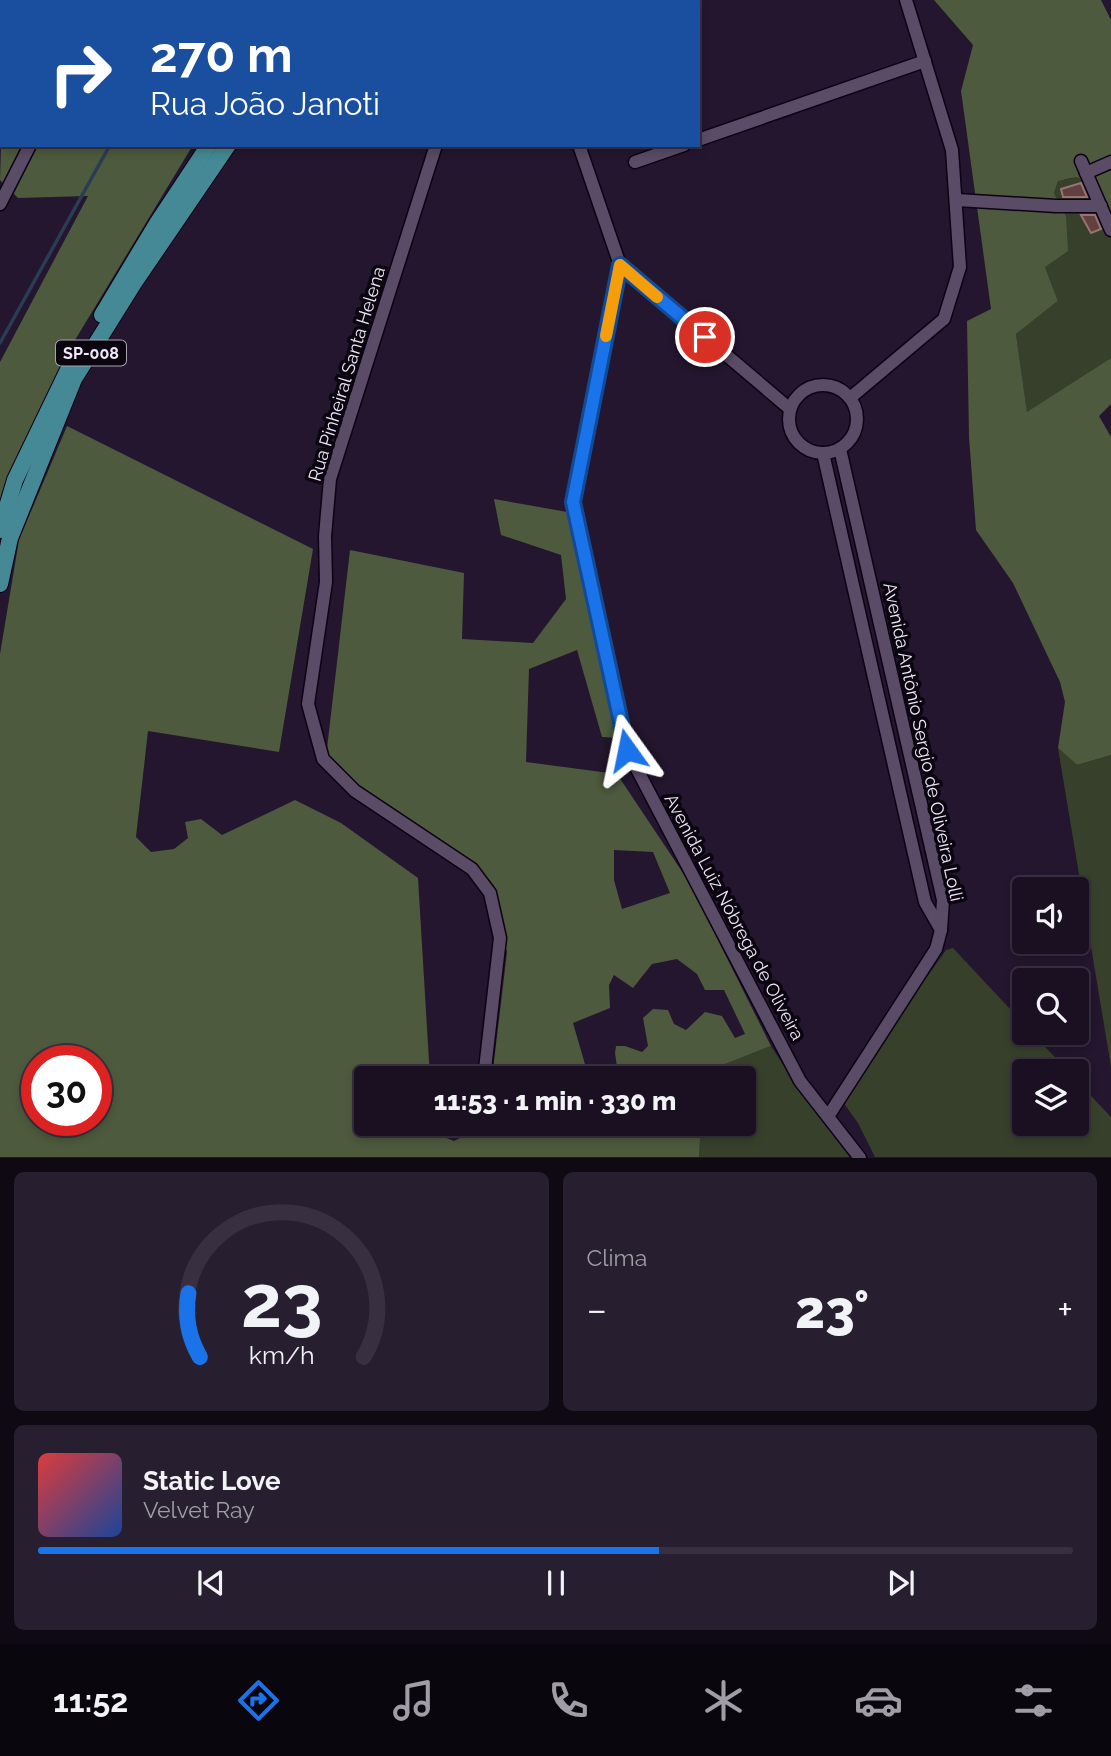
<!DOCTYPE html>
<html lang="pt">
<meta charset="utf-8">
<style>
body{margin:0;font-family:Raleway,sans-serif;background:#271e2f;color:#f1f3f6;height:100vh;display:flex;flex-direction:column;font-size:26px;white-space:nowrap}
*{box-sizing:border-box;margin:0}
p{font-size:23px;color:#9f9da5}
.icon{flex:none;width:38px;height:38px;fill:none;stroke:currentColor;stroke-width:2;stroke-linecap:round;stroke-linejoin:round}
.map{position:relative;height:1158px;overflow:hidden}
.side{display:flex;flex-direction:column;gap:14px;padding:14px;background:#0e0913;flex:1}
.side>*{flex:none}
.guide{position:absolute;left:0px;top:0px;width:700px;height:147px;box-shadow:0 4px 10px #0003,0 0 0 2px #383040;background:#1a4fa0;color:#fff;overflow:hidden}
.buttons{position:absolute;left:1012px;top:877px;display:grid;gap:14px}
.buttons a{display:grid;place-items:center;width:77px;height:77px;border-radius:7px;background:#1a1022;box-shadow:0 4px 10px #0003,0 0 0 2px #383040;font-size:35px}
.speed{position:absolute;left:21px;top:1045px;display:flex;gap:14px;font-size:35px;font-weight:700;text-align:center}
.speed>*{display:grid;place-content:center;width:91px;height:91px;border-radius:50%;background:#1a1022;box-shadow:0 4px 10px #0003,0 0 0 2px #383040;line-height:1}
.speed .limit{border:10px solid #d22;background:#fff;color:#111}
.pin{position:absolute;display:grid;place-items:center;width:60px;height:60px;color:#fff;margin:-30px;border:4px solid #fff;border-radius:50%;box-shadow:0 2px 7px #0007}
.me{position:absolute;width:77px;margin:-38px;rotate:348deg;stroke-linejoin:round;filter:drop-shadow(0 0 5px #0008)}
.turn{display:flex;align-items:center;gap:24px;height:147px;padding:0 35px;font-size:32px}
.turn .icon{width:91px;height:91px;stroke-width:2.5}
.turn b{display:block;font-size:49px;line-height:60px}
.big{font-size:52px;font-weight:800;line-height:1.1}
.side .widget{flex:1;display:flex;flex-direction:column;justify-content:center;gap:10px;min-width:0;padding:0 24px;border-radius:10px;background:#271e2f}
.side .dial{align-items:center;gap:0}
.dial svg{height:182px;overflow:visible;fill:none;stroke:#383040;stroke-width:7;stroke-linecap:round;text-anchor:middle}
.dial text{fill:#f1f3f6;stroke:none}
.song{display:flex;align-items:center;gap:21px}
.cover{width:84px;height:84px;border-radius:10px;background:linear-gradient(135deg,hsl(0 70% 55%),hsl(220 70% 35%))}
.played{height:7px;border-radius:4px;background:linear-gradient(90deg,#1a73e8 60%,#383040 60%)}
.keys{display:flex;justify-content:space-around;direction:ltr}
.heat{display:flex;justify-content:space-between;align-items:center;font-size:38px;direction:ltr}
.side .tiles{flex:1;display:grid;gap:14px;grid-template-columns:1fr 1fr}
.widget:last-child{grid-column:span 2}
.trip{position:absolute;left:354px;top:1066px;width:402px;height:70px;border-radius:7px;background:#1a1022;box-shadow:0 4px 10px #0003,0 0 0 2px #383040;font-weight:800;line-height:70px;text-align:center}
.tab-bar{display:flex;height:112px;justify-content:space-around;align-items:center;background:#0a060e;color:#9f9da5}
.tab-bar .icon{width:49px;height:49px}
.tab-bar .on{color:#1a73e8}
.tab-bar b{font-size:32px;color:#f1f3f6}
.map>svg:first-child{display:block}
</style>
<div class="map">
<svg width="1111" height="1158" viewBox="0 0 1111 1158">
<rect width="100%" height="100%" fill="#23162e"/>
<g fill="#36402a">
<polygon points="1073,178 1081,178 1091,186 1111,230 1111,358 1027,413 1016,334 1058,301 1045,267 1066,216 1054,193 1058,181"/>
<polygon points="1058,748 1077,765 1111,755 1111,1067"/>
<polygon points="953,948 1024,1024 1024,1032 1032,1033 1068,1071 1024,1071 1024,1124 1076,1124 1076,1080 1111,1117 1111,1157 875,1157 858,1123 840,1098 946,950"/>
<polygon points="771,1046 802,1094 855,1157 699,1157 701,1124 744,1124 744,1078 690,1078"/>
</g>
<g fill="#4d5a3d" fill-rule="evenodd">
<polygon points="75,0 283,0 74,2"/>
<path d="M934 0H1101L1111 20V230C1104 215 1097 184 1080 178 1073 176 1065 180 1058 181L1054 193 1066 216 1068 251 1045 267 1058 301 1016 334 1027 412 1111 358V404L1099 416 1111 437V755L1077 765 1058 748 1065 702 1060 682 1013 583 976 530 969 437 967 321 991 309 961 91 973 45Z"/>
<polygon points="2,112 2,145 193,145 69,350 9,484 0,510 0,362 88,196 18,198 0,180"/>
<path d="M67 426 313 549 279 752 148 731 136 837 151 852 174 849 188 838 185 822 201 819 222 835 295 800 341 823 418 878 430 1078H366V1124H437L444 1137 454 1141 462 1137 468 1124H701L699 1157H0V654L19 540ZM96 1060V1120H37V1060Z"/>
<path d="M494 499 573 513 621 738 602 737 577 650 529 669 526 762 617 774 689 882 771 1046 690 1078H602L618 1074 615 1053 616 1046H625L642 1052 648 1046 643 1018 653 1009 668 1010 674 1024 686 1030 705 1012 722 1016 735 1038 745 1034 724 990H705L697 974 677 959 652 964 633 988 614 975 609 985 610 1008 573 1023 589 1078H492L507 952 488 880 445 843 357 789 326 757 350 550 464 573 462 639 533 643 566 599 561 555 501 535ZM614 850 653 852 670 893 622 909 614 880Z"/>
</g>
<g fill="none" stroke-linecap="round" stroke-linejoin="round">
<polyline stroke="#2a3d54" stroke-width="3.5" points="0,343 110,145"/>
</g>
<g fill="#62403f" stroke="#997371" stroke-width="2">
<polygon points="1081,183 1087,197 1063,197 1061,189"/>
<polygon points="1081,215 1095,215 1101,229 1091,233"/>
</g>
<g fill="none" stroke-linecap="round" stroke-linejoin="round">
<g stroke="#0d0215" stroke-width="15">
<g id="minor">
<polyline points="534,0 534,2"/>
<polyline points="483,2 484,0"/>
<polyline points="698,140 925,61"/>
<polyline points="436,145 330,479 325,536 326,582 308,704 323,759 355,791 472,869 490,893 500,938 484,1078"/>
<polyline points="579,145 620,265 573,502 627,750 800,1081 860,1158"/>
<polyline points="1081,161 1111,230"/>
<polyline points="635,162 684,145"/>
<polyline points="1086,173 1111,162"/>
<polyline points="957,200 1056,206 1101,206"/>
<polyline points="0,204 30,145"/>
<polyline points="620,265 790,409"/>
<circle cx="823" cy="419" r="34"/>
<polyline points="850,398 944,319 960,267 952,150 906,0"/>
<polyline points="823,453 925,902 941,930"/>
<polyline points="829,1115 936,949 941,930 943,900 840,449"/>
</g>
</g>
<g stroke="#0d0215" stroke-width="18">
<g id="major">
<polyline points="303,2 304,0"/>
<polyline points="327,2 329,0"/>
<polyline points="102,315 156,225 209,145"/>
<polyline points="0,530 15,480 68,370"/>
<polyline points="0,584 10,538 74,379 134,283 228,145"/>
</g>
</g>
<use href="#minor" stroke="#5a4b67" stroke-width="12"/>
<use href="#major" stroke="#448995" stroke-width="16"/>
</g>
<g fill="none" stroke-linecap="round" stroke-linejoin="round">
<g stroke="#114b97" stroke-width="18">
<polyline id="route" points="627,750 573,502 620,265 705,337"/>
</g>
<use href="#route" stroke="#1a73e8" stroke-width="12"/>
<polyline stroke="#f59e0b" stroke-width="12" points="606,336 620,265 657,297"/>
</g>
<g text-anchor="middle" stroke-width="7" stroke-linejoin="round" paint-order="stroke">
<rect fill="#0a050e" stroke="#aaa3b2" stroke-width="2" x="56" y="340.5" width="70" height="25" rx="5"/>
<g font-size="16" font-weight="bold" fill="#efe7f8">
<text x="91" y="359">SP-008</text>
</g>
<g font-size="18" fill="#efe7f8" stroke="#0a050e">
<text transform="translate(347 374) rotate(-73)" y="6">Rua Pinheiral Santa Helena</text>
<text transform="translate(923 742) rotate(78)" y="6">Avenida Antônio Sergio de Oliveira Lolli</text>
<text transform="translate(734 917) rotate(62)" y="6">Avenida Luiz Nóbrega de Oliveira</text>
</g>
</g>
</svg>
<div class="buttons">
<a><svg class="icon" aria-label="sound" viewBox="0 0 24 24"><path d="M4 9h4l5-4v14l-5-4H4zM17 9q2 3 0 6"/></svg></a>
<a><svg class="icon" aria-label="search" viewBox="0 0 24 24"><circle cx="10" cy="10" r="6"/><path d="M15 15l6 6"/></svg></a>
<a><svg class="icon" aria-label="layers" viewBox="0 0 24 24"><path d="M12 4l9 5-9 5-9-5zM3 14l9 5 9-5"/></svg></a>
</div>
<div class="speed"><div class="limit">30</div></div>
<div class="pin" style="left:705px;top:337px;background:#d93025"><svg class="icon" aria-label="arrive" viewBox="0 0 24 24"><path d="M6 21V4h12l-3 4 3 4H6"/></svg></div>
<svg class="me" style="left:627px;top:750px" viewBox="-20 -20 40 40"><path d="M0-17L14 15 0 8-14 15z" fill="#1a73e8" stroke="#fff" stroke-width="4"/></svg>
<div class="trip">11:53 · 1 min · 330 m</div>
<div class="guide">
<div class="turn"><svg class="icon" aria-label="right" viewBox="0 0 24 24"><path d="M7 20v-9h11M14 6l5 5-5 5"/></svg><div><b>270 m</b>Rua João Janoti</div></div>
</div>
</div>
<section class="side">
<div class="tiles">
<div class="widget dial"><svg viewBox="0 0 100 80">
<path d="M14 69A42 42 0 1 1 86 69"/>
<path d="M14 69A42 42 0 0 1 9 41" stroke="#1a73e8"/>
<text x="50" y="56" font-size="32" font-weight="700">23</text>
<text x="50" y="72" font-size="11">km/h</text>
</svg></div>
<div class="widget"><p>Clima</p>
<div class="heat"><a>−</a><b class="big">23°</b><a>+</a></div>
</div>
<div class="widget">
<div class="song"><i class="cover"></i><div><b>Static Love</b><p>Velvet Ray</p></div></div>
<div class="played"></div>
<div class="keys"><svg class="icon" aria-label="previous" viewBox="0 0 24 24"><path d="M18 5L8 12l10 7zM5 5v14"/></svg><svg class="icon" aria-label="pause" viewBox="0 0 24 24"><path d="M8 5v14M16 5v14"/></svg><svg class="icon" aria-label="next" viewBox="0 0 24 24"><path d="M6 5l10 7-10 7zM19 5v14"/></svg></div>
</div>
</div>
</section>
<nav class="tab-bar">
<b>11:52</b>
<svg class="icon on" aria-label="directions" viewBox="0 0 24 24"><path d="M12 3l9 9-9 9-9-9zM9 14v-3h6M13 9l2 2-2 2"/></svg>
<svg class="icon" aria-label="music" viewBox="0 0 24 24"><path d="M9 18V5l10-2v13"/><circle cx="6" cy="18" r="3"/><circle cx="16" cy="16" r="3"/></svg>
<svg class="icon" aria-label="phone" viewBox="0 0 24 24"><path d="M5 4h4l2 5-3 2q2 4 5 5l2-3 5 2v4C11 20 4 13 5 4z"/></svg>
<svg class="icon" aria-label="climate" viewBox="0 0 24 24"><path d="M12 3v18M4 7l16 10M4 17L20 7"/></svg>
<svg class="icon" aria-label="car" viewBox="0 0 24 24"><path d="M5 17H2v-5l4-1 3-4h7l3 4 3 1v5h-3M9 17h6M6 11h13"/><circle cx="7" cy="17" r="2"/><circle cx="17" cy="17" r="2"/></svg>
<svg class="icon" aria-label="filters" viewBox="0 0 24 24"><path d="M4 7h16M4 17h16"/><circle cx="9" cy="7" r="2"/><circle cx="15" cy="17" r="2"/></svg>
</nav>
